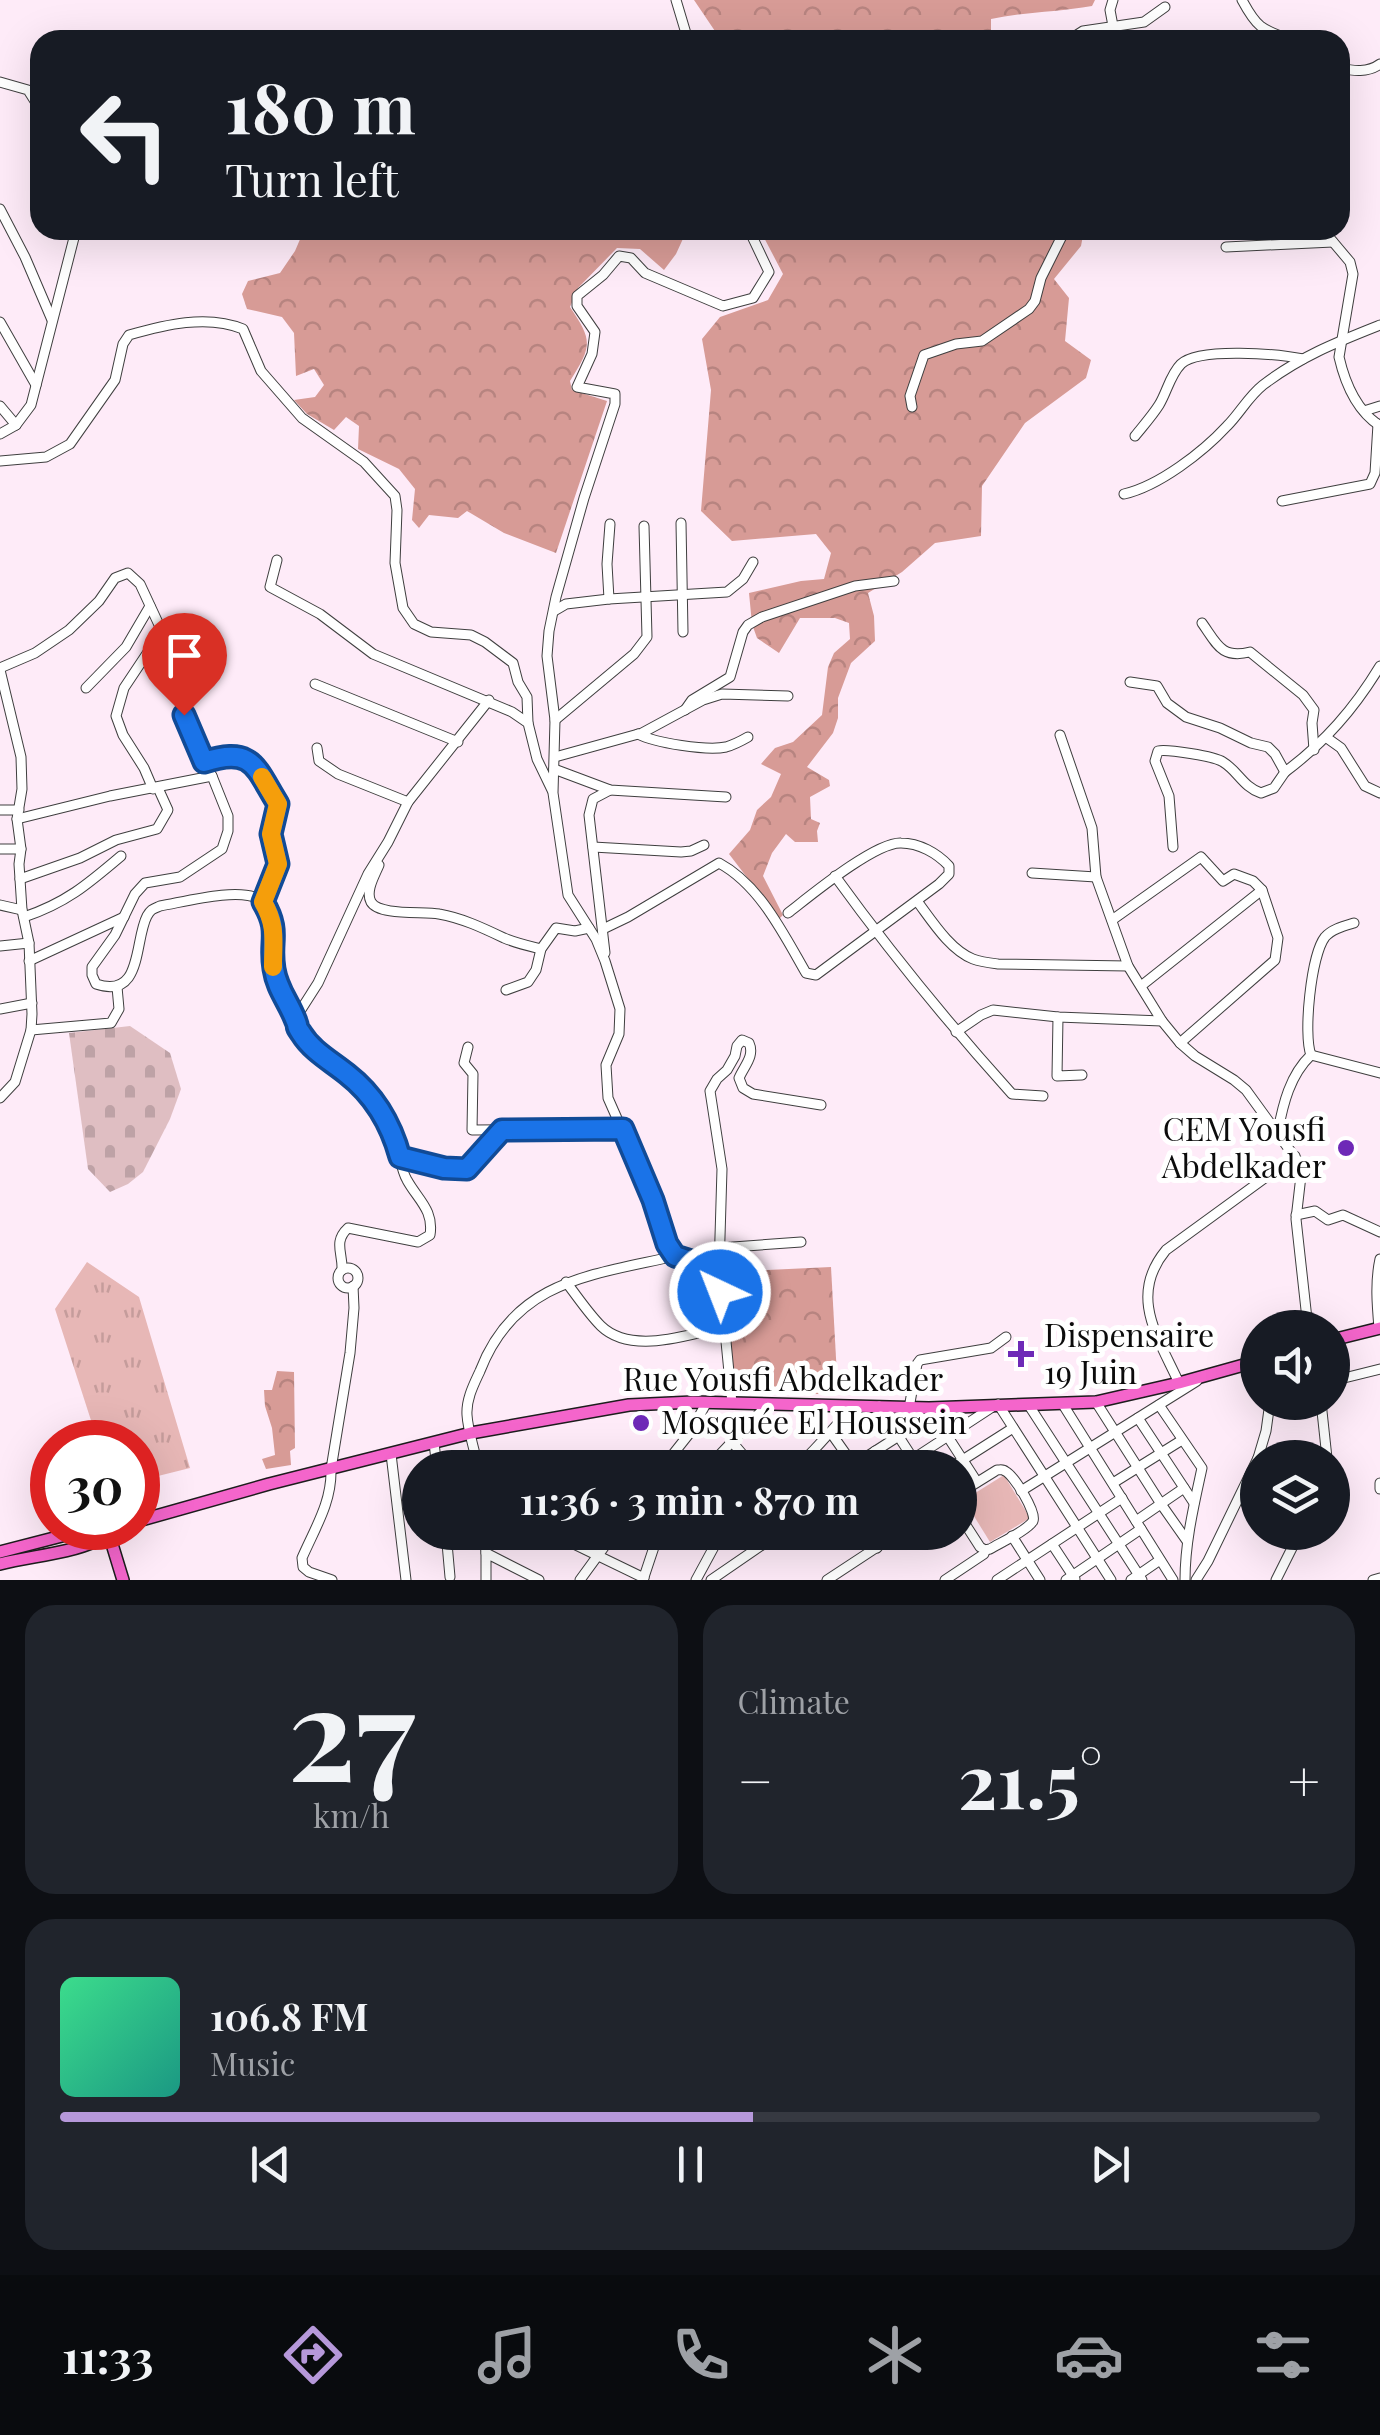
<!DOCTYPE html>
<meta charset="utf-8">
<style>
body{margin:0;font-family:"Playfair Display",serif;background:#20242c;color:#f1f3f6;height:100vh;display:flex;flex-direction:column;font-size:38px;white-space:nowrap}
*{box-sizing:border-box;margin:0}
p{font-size:32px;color:#9ea1a6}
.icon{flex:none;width:55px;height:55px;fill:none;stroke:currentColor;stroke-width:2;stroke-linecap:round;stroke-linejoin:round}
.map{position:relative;height:1580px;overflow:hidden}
.drawer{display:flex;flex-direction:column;gap:25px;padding:25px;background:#0d0f14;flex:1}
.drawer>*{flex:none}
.hud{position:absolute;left:30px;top:30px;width:1320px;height:210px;border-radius:30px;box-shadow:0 10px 40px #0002;background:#171b24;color:#f1f3f6;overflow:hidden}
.fabs{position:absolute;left:1240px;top:1310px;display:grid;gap:20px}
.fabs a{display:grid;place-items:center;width:110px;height:110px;border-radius:50%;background:#171b24;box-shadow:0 10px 40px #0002;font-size:50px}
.speed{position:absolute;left:30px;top:1420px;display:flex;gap:20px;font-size:50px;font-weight:700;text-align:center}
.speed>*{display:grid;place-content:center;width:130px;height:130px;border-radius:50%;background:#171b24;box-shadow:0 10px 40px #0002;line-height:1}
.speed .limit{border:15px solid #d22;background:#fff;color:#111}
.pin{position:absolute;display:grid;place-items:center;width:85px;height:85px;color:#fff;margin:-102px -42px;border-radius:50% 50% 50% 0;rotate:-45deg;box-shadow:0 0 10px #0007}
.pin .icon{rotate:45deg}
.me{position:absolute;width:110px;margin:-55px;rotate:317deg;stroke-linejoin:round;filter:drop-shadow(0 0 8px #0008)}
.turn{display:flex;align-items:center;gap:35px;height:210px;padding:0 30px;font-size:45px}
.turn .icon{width:130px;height:130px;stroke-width:2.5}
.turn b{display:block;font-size:70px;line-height:85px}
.big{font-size:75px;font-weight:700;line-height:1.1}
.drawer .tile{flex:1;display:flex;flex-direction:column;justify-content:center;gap:15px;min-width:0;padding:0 35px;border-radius:30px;background:#20242c}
.drawer .dial{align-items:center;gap:0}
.dial b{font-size:130px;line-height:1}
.song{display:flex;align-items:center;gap:30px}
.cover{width:120px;height:120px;border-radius:15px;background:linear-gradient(135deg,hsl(150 70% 55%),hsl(170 70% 35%))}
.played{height:10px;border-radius:5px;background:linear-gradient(90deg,#b698da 55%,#363941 55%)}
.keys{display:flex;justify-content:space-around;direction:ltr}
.heat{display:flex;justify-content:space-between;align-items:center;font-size:55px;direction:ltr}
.drawer .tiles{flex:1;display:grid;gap:25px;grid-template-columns:1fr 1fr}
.tile:last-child{grid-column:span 2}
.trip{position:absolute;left:402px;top:1450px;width:575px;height:100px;border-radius:50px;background:#171b24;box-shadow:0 10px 40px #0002;font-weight:700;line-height:100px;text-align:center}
.tab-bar{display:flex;height:160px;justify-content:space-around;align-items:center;background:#090b0e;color:#9ea1a6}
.tab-bar .icon{width:70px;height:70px}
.tab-bar .active{color:#b698da}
.tab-bar b{font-size:45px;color:#f1f3f6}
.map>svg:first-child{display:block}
</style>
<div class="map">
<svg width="1380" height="1580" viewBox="0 0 1380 1580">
<defs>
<pattern id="grass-tufts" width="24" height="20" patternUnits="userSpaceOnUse" patternTransform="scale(2.5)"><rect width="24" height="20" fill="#e7b7b6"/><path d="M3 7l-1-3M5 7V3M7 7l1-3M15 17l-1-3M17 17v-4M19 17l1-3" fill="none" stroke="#c59c9b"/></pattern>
<pattern id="forest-crowns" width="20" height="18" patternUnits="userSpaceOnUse" patternTransform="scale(2.5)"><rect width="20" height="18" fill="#d79b96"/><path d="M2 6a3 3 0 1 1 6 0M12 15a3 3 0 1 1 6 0" fill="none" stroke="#b78480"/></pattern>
<pattern id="cemetery-stones" width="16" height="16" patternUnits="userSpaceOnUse" patternTransform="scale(2.5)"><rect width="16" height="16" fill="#dfbec2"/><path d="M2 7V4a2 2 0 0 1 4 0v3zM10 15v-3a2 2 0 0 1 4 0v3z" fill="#bea2a6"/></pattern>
</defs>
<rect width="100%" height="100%" fill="#feebf8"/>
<polygon fill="url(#grass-tufts)" points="87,1262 139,1297 190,1468 138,1481 138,1442 98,1442 55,1309"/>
<g fill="url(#forest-crowns)">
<path d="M694 0H1095L1092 6C1058 12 1024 12 991 19V30L1004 34 1003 40H721Z"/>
<path d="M304 230H687L676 254 664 270 640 249 617 248 578 288 570 307C593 341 592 346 570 381L572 390 607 401 556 553 504 533 467 511 458 518 429 515 419 528 412 520 415 489 399 469 358 449 359 426 346 417 334 430 307 414 294 400 315 397 324 385 314 369 296 376 294 333 282 317 247 309 242 294 248 281 280 273 295 251Z"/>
<polygon points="760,230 1084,230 1081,246 1054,279 1069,298 1065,341 1091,360 1086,378 1025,423 982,486 981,536 935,543 902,572 868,593 874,616 875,641 851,663 838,698 838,718 833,733 807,767 829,780 830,786 810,797 811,819 820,823 817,831 818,842 795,842 786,834 772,853 763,876 783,915 779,919 729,854 750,830 757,810 771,797 781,774 761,764 775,748 793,742 822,715 828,667 834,653 850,639 849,623 835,618 800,618 779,653 757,638 752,624 749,593 801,581 824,579 831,553 816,534 732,541 701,511 711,390 702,339 720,317 768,300 783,274"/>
<polygon points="831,1267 838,1394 735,1394 724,1272"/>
<polygon points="277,1371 294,1372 295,1448 290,1451 291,1465 266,1469 262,1459 275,1455 272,1428 265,1406 264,1390 272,1390"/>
</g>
<polygon fill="url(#cemetery-stones)" points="130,1026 170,1053 181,1089 170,1119 143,1172 128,1184 110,1192 88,1169 69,1033"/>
<polygon fill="#e7b7b6" points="1004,1475 1030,1518 990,1542 964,1500"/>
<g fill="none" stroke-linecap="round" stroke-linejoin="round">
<g stroke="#3f3f3f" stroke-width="11">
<g id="minor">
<polyline points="676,0 688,40"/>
<path d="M1242 0C1257 28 1261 29 1291 40"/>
<polyline points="1113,26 1110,10 1113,0"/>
<polyline points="1069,40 1083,31 1144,22 1165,7"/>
<path d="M1340 68C1353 71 1368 73 1380 64"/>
<polyline points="0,82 28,90 40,109"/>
<polyline points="0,209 25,257 52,320"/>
<path d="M1323 230 1350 262 1353 274 1339 357C1345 383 1357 411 1380 426"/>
<polyline points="1226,247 1333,242"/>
<polyline points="0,322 36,385"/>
<polyline points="0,406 16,425"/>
<polyline points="912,407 910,396 924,355 956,344 982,341 1029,309 1035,301 1041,278 1065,230"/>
<polyline points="1364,411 1380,406"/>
<polyline points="0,434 16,425 31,405 76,230"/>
<path d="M1135 436C1143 426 1152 416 1159 405 1167 392 1170 375 1181 364 1199 347 1279 354 1303 359"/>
<path d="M0 461 46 457 70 444 115 380 123 344 129 335C164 325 207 314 243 329L261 371 302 418 364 462 395 496 397 510 395 563 403 608 414 624 431 632 471 635 485 642 513 663 518 682 527 697 528 723"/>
<path d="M1124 494C1159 486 1203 452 1227 426 1240 413 1248 397 1263 385 1301 356 1337 342 1380 325"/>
<polyline points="1282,501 1370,484 1375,473 1378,424"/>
<polyline points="681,523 683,632"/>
<polyline points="277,560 270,587 320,614 373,654 512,712 528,723 537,759 552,790"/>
<polyline points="609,599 607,564 610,524"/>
<polyline points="554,611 566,604 609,599 727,592 743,579 753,562"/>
<path d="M1202 623C1217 644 1221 659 1250 652L1303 695 1314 710 1312 723 1314 750"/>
<path d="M0 668 35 653 69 630 99 601 115 578 128 573 140 584 173 655 184 715 204 762C253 746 255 767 278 804L271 834 278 864 263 902"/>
<polyline points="0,670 21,757 22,789 17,819 21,849 19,864 22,910 29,943 32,1014 31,1030 15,1082 0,1098"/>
<path d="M1130 682 1157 686 1167 703 1186 717 1220 728 1251 743 1268 747 1275 754 1285 772C1325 742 1354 709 1380 666"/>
<polyline points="315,684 458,742"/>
<polyline points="86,688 126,647 150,606"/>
<polyline points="685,710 692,700 730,677 743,632 748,625 762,617 855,586 894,581"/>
<polyline points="555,720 634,654 647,637 644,526"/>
<path d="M638 734C655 743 707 751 726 747 733 745 741 741 748 737"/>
<polyline points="1060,735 1092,828 1096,877 1128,966 1162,1021 1180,1043 1195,1056 1234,1080 1246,1090 1302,1167 1296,1219 1308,1328"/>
<polyline points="1327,738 1341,748 1365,786 1380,793"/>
<polyline points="317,748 319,761 338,774 408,802"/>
<polyline points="555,757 642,733 703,700 722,694 788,696"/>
<path d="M204 762 212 776 228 816V831L222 849 180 877 145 883 135 894 115 935 92 967V975L96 984C143 1000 134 941 147 916 151 909 153 909 160 906 184 902 238 887 259 899 286 916 268 961 277 987 282 999 302 1038 311 1047 330 1065 354 1075 370 1096 381 1110 391 1126 396 1143 400 1155 401 1170 407 1180 418 1200 434 1210 430 1235L418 1242 348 1228C333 1242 343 1253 342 1270"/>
<polyline points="554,769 610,790 726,797"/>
<polyline points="153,789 144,768 123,735 116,716 124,688 162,631"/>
<polyline points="0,810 19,810"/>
<polyline points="17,819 110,796 212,776"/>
<polyline points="593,847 681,852 691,851 704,845"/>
<path d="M1173 847 1169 796 1155 761 1158 751C1167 749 1214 756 1223 762 1238 771 1243 787 1261 793L1274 788 1285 772"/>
<polyline points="0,849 21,849"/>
<path d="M379 865C375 875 365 891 371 902 379 916 424 911 439 914 462 918 483 928 504 938 516 943 529 946 541 949"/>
<polyline points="1032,873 1096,877"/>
<path d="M835 876C890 952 949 1024 1012 1094L1043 1096"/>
<polyline points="20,879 80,858 116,840 157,829 168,810 158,788"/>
<path d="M917 901C932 921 950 950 973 959 981 962 990 963 998 964L1128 966"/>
<polyline points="0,905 22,910"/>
<path d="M24 917C66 903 88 884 121 856"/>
<polyline points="1112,920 1201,857 1223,881 1234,874 1253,881 1262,890 1141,986"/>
<path d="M603 929 628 917 719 863C760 885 784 935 806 973L816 975 939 884 949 874V866C937 853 919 843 901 843 875 842 810 896 788 913"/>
<polyline points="0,946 29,943"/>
<polyline points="605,953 589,815 593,799 610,790"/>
<polyline points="29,961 124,917"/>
<polyline points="506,990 528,982 536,970 541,949 556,928 575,931 589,928"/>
<polyline points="0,1009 32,1003"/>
<polyline points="1058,1017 1057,1076 1082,1075"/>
<polyline points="295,1019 318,983 368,874 388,842 408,802 489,700"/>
<polyline points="31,1030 111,1023 119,1009 117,987"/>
<polyline points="956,1032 981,1015 993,1010 1058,1017 1162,1021"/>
<polyline points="1180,1043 1275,960 1278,938 1262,890"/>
<polyline points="468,1047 464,1063 473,1074 472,1130 623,1129"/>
<path d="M1311 1055C1303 1035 1311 955 1325 937 1332 929 1344 926 1354 923"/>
<path d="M1278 1131C1283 1104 1290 1075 1311 1055L1380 1073"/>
<polyline points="400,1157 443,1168 467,1169 502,1130"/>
<polyline points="1296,1215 1315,1211 1328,1220 1343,1215 1380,1232"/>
<polyline points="719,1248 801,1242"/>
<circle cx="348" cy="1278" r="10"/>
<path d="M719 1270 722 1169 710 1091 717 1079 727 1070 735 1056 737 1046 742 1040 749 1043C755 1056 744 1066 739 1078L743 1088 753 1094 821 1105"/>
<path d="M566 1282C577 1296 588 1313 601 1326 631 1355 688 1335 723 1327"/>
<path d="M1379 1328C1377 1305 1375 1282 1380 1259"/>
<polyline points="1332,1381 1380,1369"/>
<path d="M1179 1383C1158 1337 1128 1296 1166 1250L1295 1156"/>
<polyline points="1096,1402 1161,1504 1187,1541"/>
<polyline points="1321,1402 1327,1458"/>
<polyline points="732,1403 719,1270 675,1256 667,1244 653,1200 608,1098 606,1065 619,1034 620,1009 605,961 596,939 568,895 553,793 555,720 547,656 549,631 556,597 584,498 615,404 615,394 577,387 592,354 595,332 577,306 577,296 603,275 619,256 631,258 645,273 723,306 753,298 769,272 749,230"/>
<polyline points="1062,1403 1173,1580"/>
<polyline points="998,1404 1111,1580"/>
<polyline points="1028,1404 1142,1580"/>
<path d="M1159 1405 1202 1468C1194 1505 1185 1542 1185 1580"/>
<polyline points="879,1406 919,1468"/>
<polyline points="909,1408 917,1364 920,1360 991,1348 1006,1337"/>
<polyline points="930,1409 977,1482"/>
<polyline points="1138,1418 1194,1503"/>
<polyline points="831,1433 855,1467"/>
<polyline points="434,1443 437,1468"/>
<polyline points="733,1443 754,1468"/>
<polyline points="875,1451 886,1468"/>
<polyline points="813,1453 823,1468"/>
<polyline points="391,1454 406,1580"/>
<polyline points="1258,1458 1266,1431 1270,1402"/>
<polyline points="913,1459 994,1406"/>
<path d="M478 1468C475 1450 468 1432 467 1415 466 1399 474 1384 480 1371 515 1280 592 1275 675 1256"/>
<polyline points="662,1468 689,1434 707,1402"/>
<polyline points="707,1468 768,1404"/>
<path d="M795 1468C818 1449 833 1426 855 1407"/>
<polyline points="849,1468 933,1414"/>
<polyline points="950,1468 1013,1428"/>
<polyline points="1113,1483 1182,1440"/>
<polyline points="1380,1483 1380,1489"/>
<polyline points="1021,1491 1197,1381"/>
<path d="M960 1493 997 1470C1000 1470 1003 1469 1005 1471 1014 1475 1037 1513 1033 1521 1028 1530 1000 1543 990 1549L985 1550 980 1547 960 1516"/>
<polyline points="1136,1521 1184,1488"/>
<polyline points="446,1532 450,1577"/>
<polyline points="484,1532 486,1553"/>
<polyline points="549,1532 644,1578"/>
<polyline points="867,1532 877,1548"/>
<polyline points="1012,1536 1040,1580"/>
<polyline points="1052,1544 1075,1579"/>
<path d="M332 1580 309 1572 303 1567 302 1558C315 1528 332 1502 331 1469L350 1353 354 1308 353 1286"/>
<polyline points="486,1580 486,1553 539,1580"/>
<polyline points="580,1580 615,1532"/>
<polyline points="643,1580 659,1532"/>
<polyline points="696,1580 722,1532"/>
<polyline points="711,1580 781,1532"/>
<polyline points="827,1580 900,1532"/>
<polyline points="945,1580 984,1554 985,1550"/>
<polyline points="997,1580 1122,1498"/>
<polyline points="1066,1580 1141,1529"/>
<polyline points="1131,1580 1160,1560"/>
<polyline points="1196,1580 1208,1561 1258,1458"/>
<polyline points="1276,1580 1300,1532"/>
<polyline points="1373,1580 1380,1578"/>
</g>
</g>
<g stroke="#1d1d1d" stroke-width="14">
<g id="major">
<polyline points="1332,1340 1380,1328"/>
<polyline points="138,1521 269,1484 471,1433 629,1405 693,1402 929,1408 1096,1402 1179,1383 1258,1361"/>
<polyline points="108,1531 123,1580"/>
<polyline points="0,1552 85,1530 108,1531"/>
<path d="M0 1564C31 1556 67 1554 96 1541 104 1537 109 1531 117 1528"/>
</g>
</g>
<use href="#minor" stroke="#fff" stroke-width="9"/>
<use href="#major" stroke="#f465cb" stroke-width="11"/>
</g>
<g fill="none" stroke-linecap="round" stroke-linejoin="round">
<g stroke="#114b97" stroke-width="25">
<path id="route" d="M184 715 204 762C253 746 255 767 278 804L271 834 278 864 263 902C281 932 269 940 274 969 277 989 288 1001 295 1019 300 1030 294 1023 301 1033 312 1051 331 1061 347 1074 374 1095 391 1124 400 1157L444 1168 467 1169 502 1130 623 1129 653 1200 667 1244 675 1256 719 1270 720 1292"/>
</g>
<use href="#route" stroke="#1a73e8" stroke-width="18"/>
<path stroke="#f59e0b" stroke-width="18" d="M262 777 278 804 271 834 278 864 263 902C277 926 273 941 273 967"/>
</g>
<g fill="#6e29b7" stroke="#fff" stroke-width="4">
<circle cx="1346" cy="1148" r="10"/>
<path d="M1016 1339h10v10h10v10h-10v10h-10v-10h-10v-10h10z"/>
<circle cx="641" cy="1423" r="10"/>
</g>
<g text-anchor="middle" stroke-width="10" stroke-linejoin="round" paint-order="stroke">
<g font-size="32" fill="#0c0c0c" stroke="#fff" text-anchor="start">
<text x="1326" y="1141" text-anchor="end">CEM Yousfi<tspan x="1326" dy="37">Abdelkader</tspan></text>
<text x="1044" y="1347">Dispensaire<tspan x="1044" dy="37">19 Juin</tspan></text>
<text x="661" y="1434">Mosquée El Houssein</text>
</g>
<g font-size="32" fill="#0c0c0c" stroke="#fff">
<text x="783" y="1391">Rue Yousfi Abdelkader</text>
</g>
</g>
</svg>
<div class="fabs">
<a><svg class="icon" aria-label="sound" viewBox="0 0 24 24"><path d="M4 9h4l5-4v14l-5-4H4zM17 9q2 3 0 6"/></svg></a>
<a><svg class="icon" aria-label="layers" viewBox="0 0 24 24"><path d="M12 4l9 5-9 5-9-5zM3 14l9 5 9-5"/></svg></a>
</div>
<div class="speed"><div class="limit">30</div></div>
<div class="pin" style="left:184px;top:715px;background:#d93025"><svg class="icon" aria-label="arrive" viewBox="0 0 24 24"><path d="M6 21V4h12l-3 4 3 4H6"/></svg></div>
<svg class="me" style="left:720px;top:1292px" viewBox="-20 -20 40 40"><circle r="17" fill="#1a73e8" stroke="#fff" stroke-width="3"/><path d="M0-11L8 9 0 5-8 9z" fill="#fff"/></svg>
<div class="trip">11:36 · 3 min · 870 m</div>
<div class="hud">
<div class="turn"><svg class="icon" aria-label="left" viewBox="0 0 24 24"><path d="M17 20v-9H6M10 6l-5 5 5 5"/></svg><div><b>180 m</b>Turn left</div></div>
</div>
</div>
<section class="drawer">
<div class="tiles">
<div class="tile dial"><b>27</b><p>km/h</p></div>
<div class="tile"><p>Climate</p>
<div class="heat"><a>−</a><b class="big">21.5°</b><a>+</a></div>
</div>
<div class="tile">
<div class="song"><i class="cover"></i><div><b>106.8 FM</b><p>Music</p></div></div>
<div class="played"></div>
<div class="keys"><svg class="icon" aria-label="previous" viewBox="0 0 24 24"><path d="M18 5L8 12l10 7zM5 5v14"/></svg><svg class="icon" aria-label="pause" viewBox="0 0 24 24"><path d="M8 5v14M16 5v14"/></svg><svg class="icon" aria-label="next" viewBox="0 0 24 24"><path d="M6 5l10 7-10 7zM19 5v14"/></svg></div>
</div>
</div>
</section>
<nav class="tab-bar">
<b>11:33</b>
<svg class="icon active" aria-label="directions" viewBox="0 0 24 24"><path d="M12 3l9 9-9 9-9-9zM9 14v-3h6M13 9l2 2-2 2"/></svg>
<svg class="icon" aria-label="music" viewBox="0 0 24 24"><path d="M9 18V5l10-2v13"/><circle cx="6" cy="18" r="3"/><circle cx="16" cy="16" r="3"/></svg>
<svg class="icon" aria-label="phone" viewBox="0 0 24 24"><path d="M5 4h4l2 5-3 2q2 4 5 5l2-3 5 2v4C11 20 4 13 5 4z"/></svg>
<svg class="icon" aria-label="climate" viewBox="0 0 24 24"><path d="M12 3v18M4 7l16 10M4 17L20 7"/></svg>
<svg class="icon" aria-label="car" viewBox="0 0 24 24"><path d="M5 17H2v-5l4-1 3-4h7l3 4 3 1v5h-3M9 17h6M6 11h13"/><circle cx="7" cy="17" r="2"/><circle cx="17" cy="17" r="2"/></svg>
<svg class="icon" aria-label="filters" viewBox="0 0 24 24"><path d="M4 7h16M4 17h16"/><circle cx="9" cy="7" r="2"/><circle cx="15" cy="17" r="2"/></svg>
</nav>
